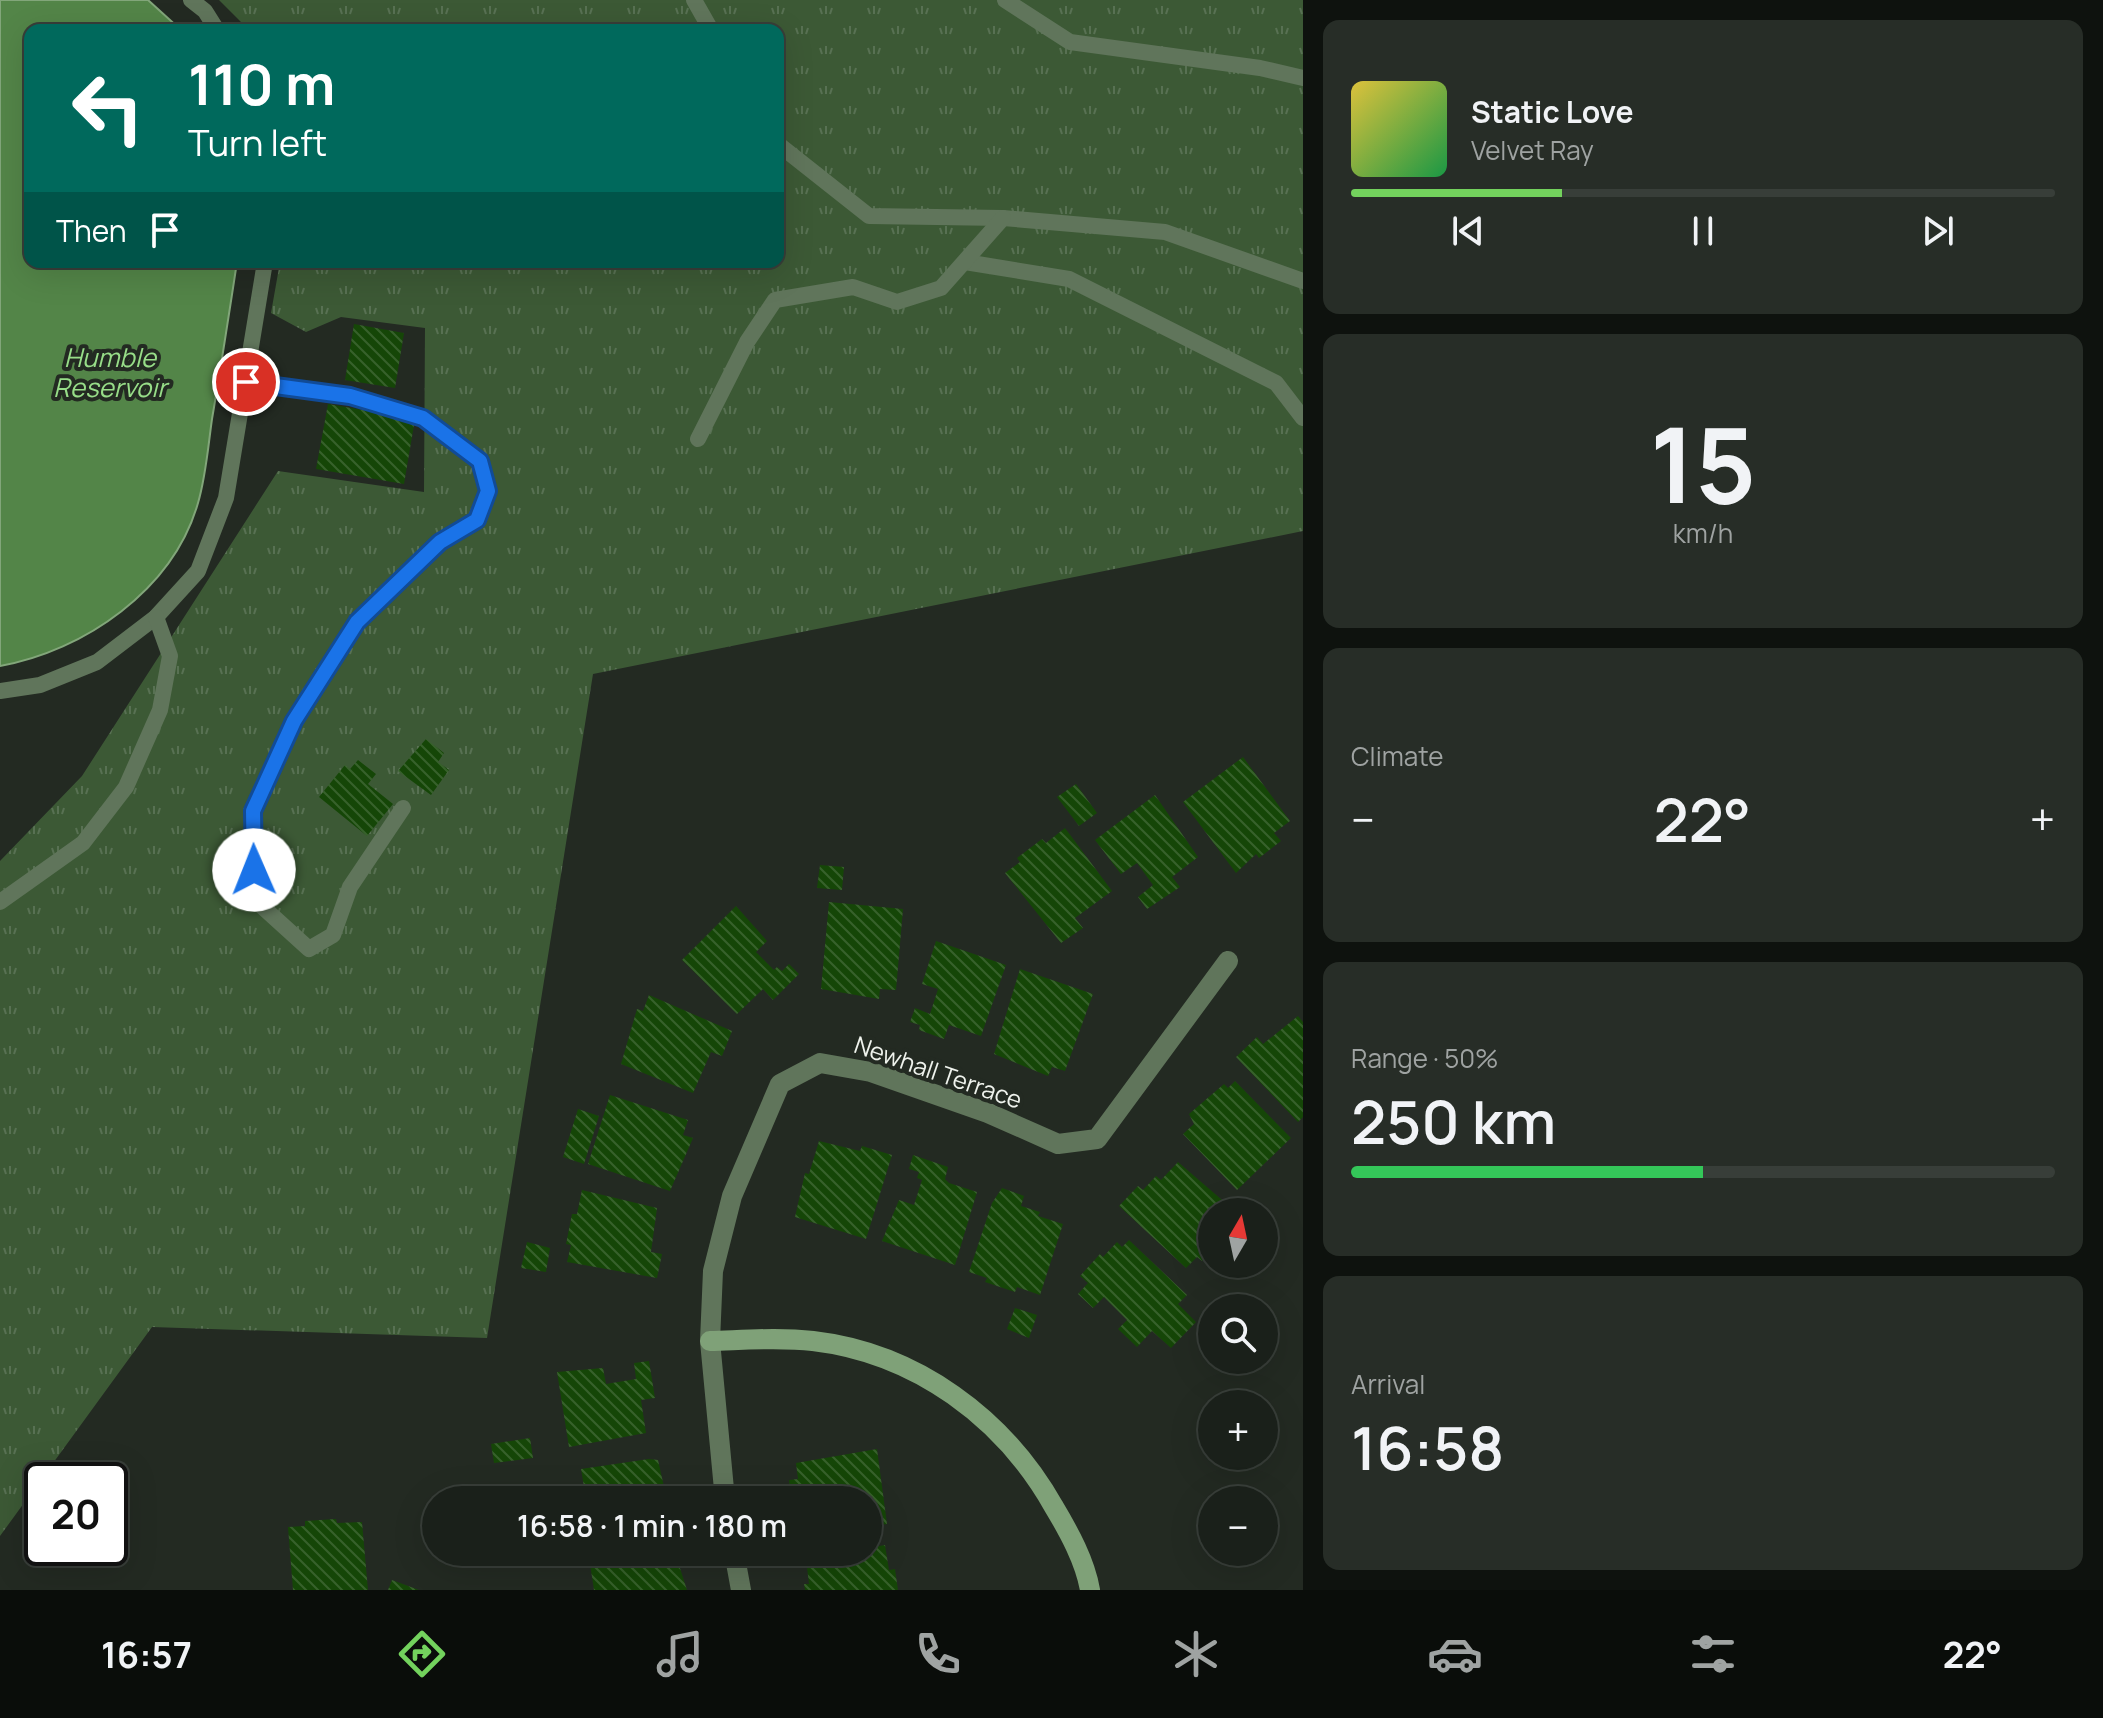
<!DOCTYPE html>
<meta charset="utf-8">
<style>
body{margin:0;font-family:Manrope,sans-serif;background:#272d27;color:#f1f3f6;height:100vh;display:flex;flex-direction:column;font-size:30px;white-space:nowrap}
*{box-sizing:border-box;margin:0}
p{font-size:26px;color:#9fa3a2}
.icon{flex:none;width:44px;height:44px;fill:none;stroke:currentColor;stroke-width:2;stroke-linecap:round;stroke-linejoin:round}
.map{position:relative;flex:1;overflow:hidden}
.details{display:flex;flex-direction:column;gap:20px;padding:20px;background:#0e120e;width:800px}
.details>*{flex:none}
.top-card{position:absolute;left:24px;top:24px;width:760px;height:244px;border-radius:16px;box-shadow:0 8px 32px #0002,0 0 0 2px #383e39;background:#00695c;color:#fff;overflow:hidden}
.needle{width:52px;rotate:9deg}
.buttons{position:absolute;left:1198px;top:1198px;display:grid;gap:16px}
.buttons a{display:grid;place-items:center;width:80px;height:80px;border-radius:50%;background:#1a201a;box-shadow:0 8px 32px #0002,0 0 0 2px #383e39;font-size:40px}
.speed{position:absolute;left:24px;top:1462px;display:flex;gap:16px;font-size:40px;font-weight:700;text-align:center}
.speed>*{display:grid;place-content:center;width:104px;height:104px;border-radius:50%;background:#1a201a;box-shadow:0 8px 32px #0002,0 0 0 2px #383e39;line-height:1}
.speed .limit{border:4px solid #111;border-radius:12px;background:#fff;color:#111}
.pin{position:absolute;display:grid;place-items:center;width:68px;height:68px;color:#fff;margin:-34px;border:4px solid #fff;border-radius:50%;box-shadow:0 2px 8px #0007}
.me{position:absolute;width:88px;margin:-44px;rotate:359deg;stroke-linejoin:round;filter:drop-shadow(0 0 6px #0008)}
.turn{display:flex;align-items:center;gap:28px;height:168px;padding:0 32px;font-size:36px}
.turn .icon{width:104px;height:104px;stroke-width:2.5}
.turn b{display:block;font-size:56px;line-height:68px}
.then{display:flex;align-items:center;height:76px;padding:0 32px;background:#0003;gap:16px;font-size:30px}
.big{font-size:60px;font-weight:600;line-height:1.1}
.details .card{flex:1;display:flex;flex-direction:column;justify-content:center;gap:12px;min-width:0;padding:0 28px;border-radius:16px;background:#272d27}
.details .dial{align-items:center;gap:0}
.dial b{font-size:104px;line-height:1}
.song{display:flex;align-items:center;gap:24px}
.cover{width:96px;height:96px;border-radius:12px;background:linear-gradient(135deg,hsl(50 70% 55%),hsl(140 70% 35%))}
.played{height:8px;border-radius:4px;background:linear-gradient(90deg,#73d25d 30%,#383e39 30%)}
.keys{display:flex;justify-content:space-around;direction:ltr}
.heat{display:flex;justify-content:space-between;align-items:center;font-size:44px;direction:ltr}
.charge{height:12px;border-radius:6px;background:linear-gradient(90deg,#34c759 50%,#383e39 0)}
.trip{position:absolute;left:422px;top:1486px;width:460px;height:80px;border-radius:40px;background:#1a201a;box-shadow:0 8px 32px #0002,0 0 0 2px #383e39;font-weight:600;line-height:80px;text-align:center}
.tabs{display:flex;height:128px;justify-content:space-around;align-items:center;background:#0a0d0a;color:#9fa3a2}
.tabs .icon{width:56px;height:56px}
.tabs .on{color:#73d25d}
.tabs b{font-size:36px;color:#f1f3f6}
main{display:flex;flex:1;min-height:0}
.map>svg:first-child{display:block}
</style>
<main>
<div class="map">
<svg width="1303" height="1590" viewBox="0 0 1303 1590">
<defs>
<pattern id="grass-tufts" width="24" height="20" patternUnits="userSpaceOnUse" patternTransform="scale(2)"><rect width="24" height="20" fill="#3c5935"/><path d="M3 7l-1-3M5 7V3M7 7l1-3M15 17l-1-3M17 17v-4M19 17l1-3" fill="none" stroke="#587153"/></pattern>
<pattern id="building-back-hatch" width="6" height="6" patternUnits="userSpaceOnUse" patternTransform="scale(2)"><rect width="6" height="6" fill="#154607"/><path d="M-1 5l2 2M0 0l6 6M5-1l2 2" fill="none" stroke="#37612b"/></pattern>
</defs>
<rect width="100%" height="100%" fill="#232a22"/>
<polygon fill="url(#grass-tufts)" points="219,0 1303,0 1303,531 593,674 487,1338 152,1327 0,1536 0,861 82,776 278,471 424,492 425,328 341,317 306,332 271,313 280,262 778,262 778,30 249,30"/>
<path fill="#538548" stroke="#82a67a" stroke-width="2" d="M0 0H148L181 30H30V262H237C229 314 221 367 212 419 208 447 206 476 198 503 173 590 84 651 0 666Z"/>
<g fill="url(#building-back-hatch)">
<polygon points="354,324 404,333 395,388 345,380"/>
<polygon points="328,404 415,419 404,484 316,469"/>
<polygon points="426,739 444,753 438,762 449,770 431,795 398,771"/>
<polygon points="1243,757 1290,821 1274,833 1281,841 1259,858 1256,854 1236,873 1183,802"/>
<polygon points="358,760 376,774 368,784 393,804 367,836 319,797 345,765 350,769"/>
<polygon points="1076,784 1097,813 1079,826 1057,797"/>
<polygon points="1155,795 1198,857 1172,877 1180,887 1147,909 1138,897 1153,885 1137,863 1121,874 1095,840"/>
<polygon points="1065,828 1112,891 1075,918 1083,928 1061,943 1005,873 1020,862 1017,858 1042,839 1046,843"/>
<polygon points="820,865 844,867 842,890 817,888"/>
<polygon points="829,902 903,909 896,990 880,989 879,999 821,989"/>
<polygon points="736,906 767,941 756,952 774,970 777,967 782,971 789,964 799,974 773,1000 763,989 737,1014 682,960"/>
<polygon points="936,941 1006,965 981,1036 949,1025 944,1039 919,1030 920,1025 910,1022 915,1008 930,1014 938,989 922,984"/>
<polygon points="1020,969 1093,994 1065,1071 1052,1067 1048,1076 994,1054"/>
<polygon points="649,995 732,1031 722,1056 711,1052 693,1093 621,1064 637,1009 643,1011"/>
<polygon points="1298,1016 1303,1022 1303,1117 1298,1122 1236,1057 1257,1037 1263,1044"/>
<polygon points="1235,1081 1291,1138 1237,1190 1183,1134 1194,1124 1189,1114 1224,1084 1228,1088"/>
<polygon points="610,1095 688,1120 683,1135 693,1138 670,1191 588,1164"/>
<polygon points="578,1109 599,1116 584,1164 563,1157"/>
<polygon points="819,1141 860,1151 862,1146 892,1155 866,1239 795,1217 805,1173 809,1174"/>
<polygon points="913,1155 948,1167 945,1179 949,1183 977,1192 955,1265 882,1241 899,1200 914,1205 922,1180 917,1178 919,1172 909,1169"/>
<polygon points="1178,1162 1236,1212 1212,1212 1212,1250 1202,1261 1197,1257 1186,1268 1119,1206 1138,1186 1143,1190 1156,1176 1161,1180"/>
<polygon points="1002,1188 1024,1196 1021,1206 1040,1212 1038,1216 1063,1224 1040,1295 1017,1287 1015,1292 985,1282 987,1278 969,1272 992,1203"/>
<polygon points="582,1190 657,1208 651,1252 662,1254 657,1278 567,1262 571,1245 566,1244 572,1214 577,1214"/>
<polygon points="1129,1240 1187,1295 1178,1304 1196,1322 1171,1348 1152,1331 1137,1347 1118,1329 1127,1320 1104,1297 1093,1308 1078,1294 1088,1283 1080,1276 1100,1254 1103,1257 1117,1242 1122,1247"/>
<polygon points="527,1242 550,1248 546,1272 521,1268"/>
<polygon points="1015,1308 1037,1315 1029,1338 1007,1329"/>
<polygon points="649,1361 655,1398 641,1400 646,1433 569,1447 557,1372 603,1368 606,1384 636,1379 634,1363"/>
<polygon points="530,1438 533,1458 494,1463 491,1444"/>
<polygon points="877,1449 887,1524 868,1527 868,1500 791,1500 789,1480 798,1479 796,1463"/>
<polygon points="649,1459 658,1460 667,1500 580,1500 579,1494 585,1493 581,1469"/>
<polygon points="336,1519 337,1523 362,1522 368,1590 293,1590 288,1527 305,1526 305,1521"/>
<polygon points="885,1545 889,1570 895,1569 898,1590 805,1590 804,1584 809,1584 806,1559 837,1552 868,1552 868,1548"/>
<polygon points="671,1553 672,1563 678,1562 687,1590 594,1590 590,1564"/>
<polygon points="392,1580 419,1590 388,1590"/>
</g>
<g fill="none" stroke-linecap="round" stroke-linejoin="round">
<g stroke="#60755b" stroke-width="16">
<polyline points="191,0 205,11 217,30"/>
<polyline points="694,0 711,30"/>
<polyline points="1005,0 1070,42 1260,68 1303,78"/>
<polyline points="778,144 869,216 1003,218 1165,232 1303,281"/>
<polyline points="965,262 1069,279 1276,383 1303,418"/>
<polyline points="246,382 350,396 423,418 480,461 488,491 477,520 440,542 357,622 294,721 253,811 255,900 309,949 333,935 350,887 403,808"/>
<polyline points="698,439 747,342 775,300 853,287 897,302 941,288 1003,218"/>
<polyline points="0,691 40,685 97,662 156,617 198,571 226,498 265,262"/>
<polyline points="0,902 83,843 126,787 160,710 170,656 156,617"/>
</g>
<g stroke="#60755b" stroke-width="20">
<polyline points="725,1500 710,1341 713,1271 732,1196 780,1084 820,1063 871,1072 988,1113 1058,1144 1097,1139 1228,961"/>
<polyline points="734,1552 741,1590"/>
</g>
<path stroke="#7fa178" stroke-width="20" d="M710 1341C744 1340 779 1337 813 1341 916 1353 1004 1418 1054 1507 1069 1532 1085 1561 1090 1590"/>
</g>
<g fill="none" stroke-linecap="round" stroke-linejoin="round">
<g stroke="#114b97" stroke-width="20">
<polyline id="route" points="246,382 350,396 423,418 480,461 488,491 477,520 440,542 357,622 294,721 253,811 254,870"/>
</g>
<use href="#route" stroke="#1a73e8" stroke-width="14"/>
</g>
<g text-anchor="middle" stroke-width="8" stroke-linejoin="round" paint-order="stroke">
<g font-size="24" fill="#eff3ed" stroke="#232a22">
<text transform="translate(938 1073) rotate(19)" y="8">Newhall Terrace</text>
</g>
<g font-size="26" font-style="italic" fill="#97dd88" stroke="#232a22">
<text x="110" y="367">Humble<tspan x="110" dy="30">Reservoir</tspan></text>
</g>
</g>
</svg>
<div class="buttons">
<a><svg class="needle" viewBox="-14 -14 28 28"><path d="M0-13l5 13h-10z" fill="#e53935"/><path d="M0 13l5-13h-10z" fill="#9fa3a2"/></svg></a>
<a><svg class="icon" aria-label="search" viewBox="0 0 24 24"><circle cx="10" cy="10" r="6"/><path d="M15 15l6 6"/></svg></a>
<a>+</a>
<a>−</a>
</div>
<div class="speed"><div class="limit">20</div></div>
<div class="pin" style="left:246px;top:382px;background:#d93025"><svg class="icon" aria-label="arrive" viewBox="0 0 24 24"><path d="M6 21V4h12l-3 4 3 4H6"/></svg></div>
<svg class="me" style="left:254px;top:870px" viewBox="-20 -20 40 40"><circle r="19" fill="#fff"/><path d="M0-13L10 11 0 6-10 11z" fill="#1a73e8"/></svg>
<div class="trip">16:58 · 1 min · 180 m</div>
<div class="top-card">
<div class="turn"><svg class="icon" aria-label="left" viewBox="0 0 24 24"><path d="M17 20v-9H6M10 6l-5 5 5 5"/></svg><div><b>110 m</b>Turn left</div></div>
<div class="then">Then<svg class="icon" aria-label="arrive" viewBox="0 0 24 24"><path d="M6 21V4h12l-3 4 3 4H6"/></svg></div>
</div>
</div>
<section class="details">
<div class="card">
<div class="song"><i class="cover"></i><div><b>Static Love</b><p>Velvet Ray</p></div></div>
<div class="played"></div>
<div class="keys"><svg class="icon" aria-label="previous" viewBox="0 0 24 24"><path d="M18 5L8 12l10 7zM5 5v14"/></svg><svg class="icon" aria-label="pause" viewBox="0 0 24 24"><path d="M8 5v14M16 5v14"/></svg><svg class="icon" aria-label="next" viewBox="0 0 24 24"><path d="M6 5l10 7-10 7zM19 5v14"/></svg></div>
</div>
<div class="card dial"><b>15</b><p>km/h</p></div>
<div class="card"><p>Climate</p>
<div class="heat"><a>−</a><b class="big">22°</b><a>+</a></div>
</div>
<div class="card"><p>Range · 50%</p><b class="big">250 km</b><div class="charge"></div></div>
<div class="card"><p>Arrival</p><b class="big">16:58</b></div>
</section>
</main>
<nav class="tabs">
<b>16:57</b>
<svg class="icon on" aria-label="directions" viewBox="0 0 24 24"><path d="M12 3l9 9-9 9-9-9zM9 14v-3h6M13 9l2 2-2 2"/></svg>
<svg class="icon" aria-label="music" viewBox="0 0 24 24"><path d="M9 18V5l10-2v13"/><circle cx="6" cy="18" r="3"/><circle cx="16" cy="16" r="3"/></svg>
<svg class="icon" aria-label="phone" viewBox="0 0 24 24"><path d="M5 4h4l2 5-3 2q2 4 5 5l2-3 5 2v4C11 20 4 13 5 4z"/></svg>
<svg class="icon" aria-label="climate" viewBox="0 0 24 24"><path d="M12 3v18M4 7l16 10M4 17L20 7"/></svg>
<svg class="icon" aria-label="car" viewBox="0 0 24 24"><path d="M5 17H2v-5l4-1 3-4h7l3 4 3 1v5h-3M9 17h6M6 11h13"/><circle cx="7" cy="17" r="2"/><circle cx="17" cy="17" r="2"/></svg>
<svg class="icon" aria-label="filters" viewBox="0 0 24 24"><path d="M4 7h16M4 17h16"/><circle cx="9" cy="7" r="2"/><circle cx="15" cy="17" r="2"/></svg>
<b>22°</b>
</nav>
